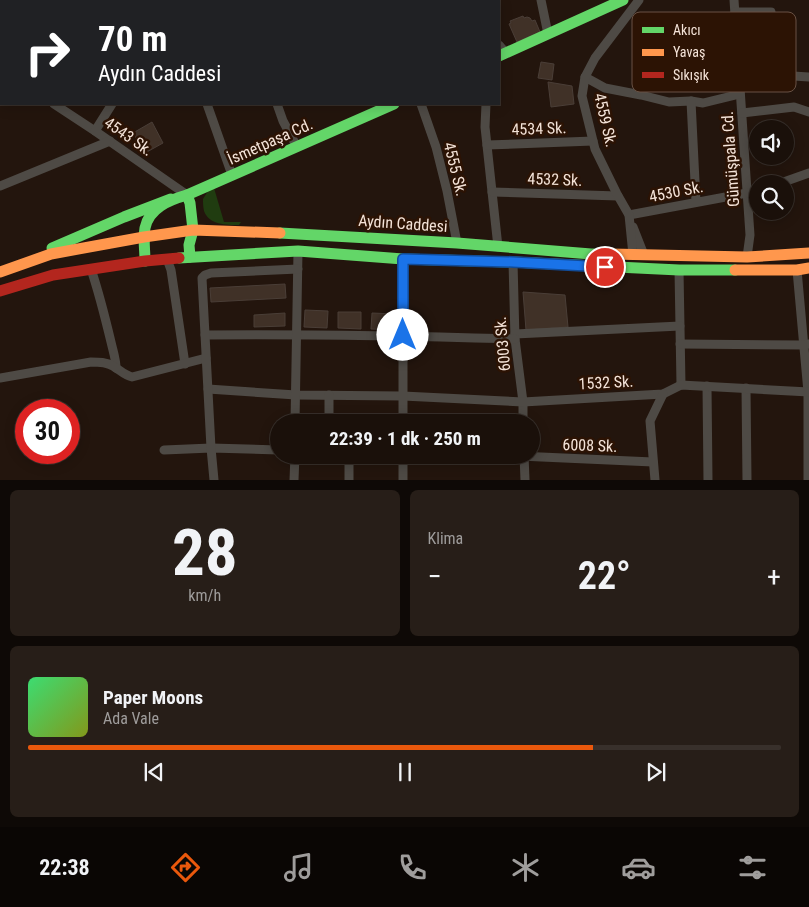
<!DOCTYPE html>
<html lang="tr">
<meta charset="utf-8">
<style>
body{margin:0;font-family:"Roboto Condensed",sans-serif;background:#271e18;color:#f1f3f6;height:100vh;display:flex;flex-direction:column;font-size:19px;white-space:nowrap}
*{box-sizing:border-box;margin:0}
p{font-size:16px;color:#9f9d9c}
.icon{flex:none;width:28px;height:28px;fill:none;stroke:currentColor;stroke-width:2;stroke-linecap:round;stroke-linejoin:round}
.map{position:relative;height:480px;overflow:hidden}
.panel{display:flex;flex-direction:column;gap:10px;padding:10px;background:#0e0906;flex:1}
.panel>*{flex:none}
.guide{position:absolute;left:0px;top:0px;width:500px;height:105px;box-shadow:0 2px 12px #0003,0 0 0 1px #38302b;background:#202124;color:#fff;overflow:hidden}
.tools{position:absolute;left:749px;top:120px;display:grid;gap:10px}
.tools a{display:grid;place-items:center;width:45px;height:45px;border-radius:50%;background:#1a100a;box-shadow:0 2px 12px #0003,0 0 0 1px #38302b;font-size:25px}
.speed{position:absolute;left:15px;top:399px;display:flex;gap:10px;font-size:25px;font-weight:700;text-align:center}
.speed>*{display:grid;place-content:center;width:65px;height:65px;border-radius:50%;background:#1a100a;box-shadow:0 2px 12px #0003,0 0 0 1px #38302b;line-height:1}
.speed .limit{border:8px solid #d22;background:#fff;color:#111}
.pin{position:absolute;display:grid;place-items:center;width:42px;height:42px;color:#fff;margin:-21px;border:2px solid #fff;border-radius:50%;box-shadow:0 1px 5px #0007}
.me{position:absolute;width:55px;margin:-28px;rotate:0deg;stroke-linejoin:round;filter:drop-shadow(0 0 4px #0008)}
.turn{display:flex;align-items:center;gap:18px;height:105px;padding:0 15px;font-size:22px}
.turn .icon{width:65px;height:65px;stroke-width:2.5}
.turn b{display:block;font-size:35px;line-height:42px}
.big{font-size:38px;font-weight:700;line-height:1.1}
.panel .card{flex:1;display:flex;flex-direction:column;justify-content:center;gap:8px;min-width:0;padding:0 18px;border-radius:8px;background:#271e18}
.panel .dial{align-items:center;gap:0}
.dial b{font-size:65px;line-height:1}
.song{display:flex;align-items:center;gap:15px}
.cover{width:60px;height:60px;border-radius:8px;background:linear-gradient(135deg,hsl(140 70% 55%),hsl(70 70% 35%))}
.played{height:5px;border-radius:2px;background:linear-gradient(90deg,#ea580c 75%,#38302b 75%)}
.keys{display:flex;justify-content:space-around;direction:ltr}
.heat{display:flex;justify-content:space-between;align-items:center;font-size:28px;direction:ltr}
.panel .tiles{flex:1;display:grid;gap:10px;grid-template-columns:1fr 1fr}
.card:last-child{grid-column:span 2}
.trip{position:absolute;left:270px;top:414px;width:270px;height:50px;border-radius:25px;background:#1a100a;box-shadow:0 2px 12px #0003,0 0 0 1px #38302b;font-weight:700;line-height:50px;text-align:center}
.menu{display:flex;height:80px;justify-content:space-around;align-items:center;background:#0a0604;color:#9f9d9c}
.menu .icon{width:35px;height:35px}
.menu .current{color:#ea580c}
.menu b{font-size:22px;color:#f1f3f6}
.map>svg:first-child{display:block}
</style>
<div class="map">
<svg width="809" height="480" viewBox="0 0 809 480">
<rect width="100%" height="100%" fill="#23150d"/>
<path fill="#203c10" d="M214 188 224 222H241L239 225C226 225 209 225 204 211 203 207 203 202 203 199L208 191Z"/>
<g fill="#403127" stroke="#4a3e37">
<polygon points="523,16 524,18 527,17 530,18 532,21 535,20 540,32 517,42 509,24 511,23 510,21"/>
<polygon points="541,62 554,64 552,80 538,78"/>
<polygon points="548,82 572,86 574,104 551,107"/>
<polygon points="152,122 163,143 145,153 133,133"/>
<polygon points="285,284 286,298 211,302 210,288"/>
<polygon points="523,292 565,295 568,327 526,330"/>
<polygon points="305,310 328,311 327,328 304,327"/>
<polygon points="338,312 361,312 361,329 338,328"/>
<polygon points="285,313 285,326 254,327 254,315"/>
<polygon points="372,313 395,314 394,330 371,329"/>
</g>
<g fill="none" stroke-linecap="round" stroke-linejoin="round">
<g stroke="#4e4a45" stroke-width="9">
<polyline points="88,0 88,1"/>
<polyline points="339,0 339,1"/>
<polyline points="428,0 428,1"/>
<polyline points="456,0 462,1"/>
<polyline points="541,0 548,34"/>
<polyline points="734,0 750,235 747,257"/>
<polyline points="173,1 176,0"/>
<polyline points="735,12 771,12 774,79"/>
<polyline points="499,45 506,53"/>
<polyline points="743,63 745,73 809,77"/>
<polyline points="0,70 1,71"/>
<polyline points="585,77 605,88 641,95 669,102 691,101 703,103 740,94"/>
<polyline points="0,78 1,77"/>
<polyline points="691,101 696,202"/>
<polyline points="54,104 95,131 187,195"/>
<polyline points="207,104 232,175"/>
<polyline points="277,104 283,121 297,147"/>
<polyline points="421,104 436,147 447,191 457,243"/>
<polyline points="486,104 485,127 498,247"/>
<polyline points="742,113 794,107 809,112"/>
<polyline points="95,131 112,104"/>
<polyline points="487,145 593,141"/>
<polyline points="778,184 809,173"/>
<polyline points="0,186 110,141"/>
<polyline points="492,192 618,196"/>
<polyline points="629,215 747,193 758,190"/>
<polyline points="633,227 644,255"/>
<polyline points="633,255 629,215 617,194 595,149 582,96 585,77 595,58 639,0"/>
<polyline points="167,259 171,270 185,364"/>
<polyline points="513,262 515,339 523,402 523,422"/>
<path d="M91 269C99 293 105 317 111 342 113 351 116 359 116 368"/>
<polyline points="679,270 681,385"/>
<polyline points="797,270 808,392 808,480"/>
<polyline points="515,334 680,326"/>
<path d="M205 335C308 334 411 336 515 339"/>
<polyline points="680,344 804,345 809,344"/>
<path d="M0 378 91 362C99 362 106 362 113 366 120 370 124 375 132 377L206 358"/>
<polyline points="707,386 708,480"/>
<polyline points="746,388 747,480"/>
<polyline points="208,389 296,395 403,396 523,402 663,394 681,385 809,392"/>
<polyline points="295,422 298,251"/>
<polyline points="329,422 329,395"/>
<polyline points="403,422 403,259"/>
<polyline points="164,450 211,448 279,450"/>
<polyline points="403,455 403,480"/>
<polyline points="496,455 653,462"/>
<polyline points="524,455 525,480"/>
<polyline points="214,480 211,448 202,278 205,275 211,273 298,269"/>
<polyline points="294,480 295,455"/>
<polyline points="349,480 349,455"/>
<polyline points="655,480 650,421 663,394"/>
</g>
<g stroke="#63d668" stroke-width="11">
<polyline points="499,56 623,0"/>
<polyline points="187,195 394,104"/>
<polyline points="280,233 457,243 591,254 611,254"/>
<polyline points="52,248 124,217 171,199"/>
<polyline points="179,258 298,251 403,259 513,262 679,270 735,270"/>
<path d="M145 261C145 250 143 239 145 228 149 208 169 200 187 195L190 203 193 230 189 245 190 257"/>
</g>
<g stroke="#ff974d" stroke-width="11">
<polyline points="611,254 747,257 809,253"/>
<polyline points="735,270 797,270 809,268"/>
<polyline points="0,272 51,254 144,237 193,230 280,233"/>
</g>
<polyline stroke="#b3261e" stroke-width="11" points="0,291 53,275 145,261 179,258"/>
</g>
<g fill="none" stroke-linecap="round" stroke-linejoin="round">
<g stroke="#114b97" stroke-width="12">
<polyline id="route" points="403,335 403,259 513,262 605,267"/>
</g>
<use href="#route" stroke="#1a73e8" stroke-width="9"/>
</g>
<g text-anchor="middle" stroke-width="5" stroke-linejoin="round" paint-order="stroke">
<g font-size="16" fill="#f4e3d8" stroke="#2c1304">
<text transform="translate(606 120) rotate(77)" y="6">4559 Sk.</text>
<text transform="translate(539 128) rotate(-2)" y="6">4534 Sk.</text>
<text transform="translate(129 136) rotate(35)" y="6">4543 Sk.</text>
<text transform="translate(270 141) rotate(-24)" y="6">İsmetpaşa Cd.</text>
<text transform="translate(730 159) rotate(-94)" y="6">Gümüşpala Cd.</text>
<text transform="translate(456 169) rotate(76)" y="6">4555 Sk.</text>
<text transform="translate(555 179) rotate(2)" y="6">4532 Sk.</text>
<text transform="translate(676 191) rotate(-11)" y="6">4530 Sk.</text>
<text transform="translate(403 223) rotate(4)" y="6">Aydın Caddesi</text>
<text transform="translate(502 344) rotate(-95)" y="6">6003 Sk.</text>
<text transform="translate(606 382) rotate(-3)" y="6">1532 Sk.</text>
<text transform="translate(590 445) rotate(2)" y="6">6008 Sk.</text>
</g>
</g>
<rect x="632" y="12" width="164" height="80" rx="8" fill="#2c1304" stroke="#685144" stroke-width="1"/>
<rect x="642" y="27" width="22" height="6" fill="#63d668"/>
<rect x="642" y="49" width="22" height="7" fill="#ff974d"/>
<rect x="642" y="72" width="22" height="6" fill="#b3261e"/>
<g font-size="14" fill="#f4e3d8">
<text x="673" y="35">Akıcı</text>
<text x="673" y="57">Yavaş</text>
<text x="673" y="80">Sıkışık</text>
</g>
</svg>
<div class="tools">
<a><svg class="icon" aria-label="sound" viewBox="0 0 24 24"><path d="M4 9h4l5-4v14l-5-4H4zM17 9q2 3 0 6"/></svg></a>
<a><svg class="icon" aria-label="search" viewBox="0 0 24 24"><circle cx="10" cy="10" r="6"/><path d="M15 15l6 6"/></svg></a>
</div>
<div class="speed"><div class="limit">30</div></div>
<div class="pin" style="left:605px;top:267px;background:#d93025"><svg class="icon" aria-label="arrive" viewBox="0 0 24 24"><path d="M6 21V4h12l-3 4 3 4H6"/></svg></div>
<svg class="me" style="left:403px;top:335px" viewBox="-20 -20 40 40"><circle r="19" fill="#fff"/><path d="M0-13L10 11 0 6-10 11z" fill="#1a73e8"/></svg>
<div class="trip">22:39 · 1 dk · 250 m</div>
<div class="guide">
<div class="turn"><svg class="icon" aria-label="right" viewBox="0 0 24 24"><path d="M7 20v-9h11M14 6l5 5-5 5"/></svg><div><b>70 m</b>Aydın Caddesi</div></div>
</div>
</div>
<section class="panel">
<div class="tiles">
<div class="card dial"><b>28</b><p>km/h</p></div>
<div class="card"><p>Klima</p>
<div class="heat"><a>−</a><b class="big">22°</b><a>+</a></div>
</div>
<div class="card">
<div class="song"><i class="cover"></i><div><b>Paper Moons</b><p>Ada Vale</p></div></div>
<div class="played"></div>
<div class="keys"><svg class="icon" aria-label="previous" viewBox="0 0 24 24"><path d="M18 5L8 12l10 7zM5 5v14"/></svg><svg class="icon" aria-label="pause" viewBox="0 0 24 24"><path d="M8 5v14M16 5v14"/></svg><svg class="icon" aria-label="next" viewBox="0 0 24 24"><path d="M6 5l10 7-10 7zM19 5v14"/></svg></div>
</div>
</div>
</section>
<nav class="menu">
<b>22:38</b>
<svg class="icon current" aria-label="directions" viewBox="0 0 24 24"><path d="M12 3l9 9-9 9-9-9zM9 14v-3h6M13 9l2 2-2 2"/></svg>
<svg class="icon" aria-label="music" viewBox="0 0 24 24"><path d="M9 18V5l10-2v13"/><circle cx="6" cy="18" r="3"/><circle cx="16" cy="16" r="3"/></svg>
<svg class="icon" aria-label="phone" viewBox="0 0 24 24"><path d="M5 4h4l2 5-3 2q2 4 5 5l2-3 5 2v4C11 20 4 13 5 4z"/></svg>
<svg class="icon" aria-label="climate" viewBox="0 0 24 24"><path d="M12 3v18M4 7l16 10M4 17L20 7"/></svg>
<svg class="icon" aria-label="car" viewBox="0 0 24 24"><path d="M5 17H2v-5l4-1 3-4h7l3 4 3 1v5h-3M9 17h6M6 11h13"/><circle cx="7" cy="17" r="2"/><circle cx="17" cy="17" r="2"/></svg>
<svg class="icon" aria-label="filters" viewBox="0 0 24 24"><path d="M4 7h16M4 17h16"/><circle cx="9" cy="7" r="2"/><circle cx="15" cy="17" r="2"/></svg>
</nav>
